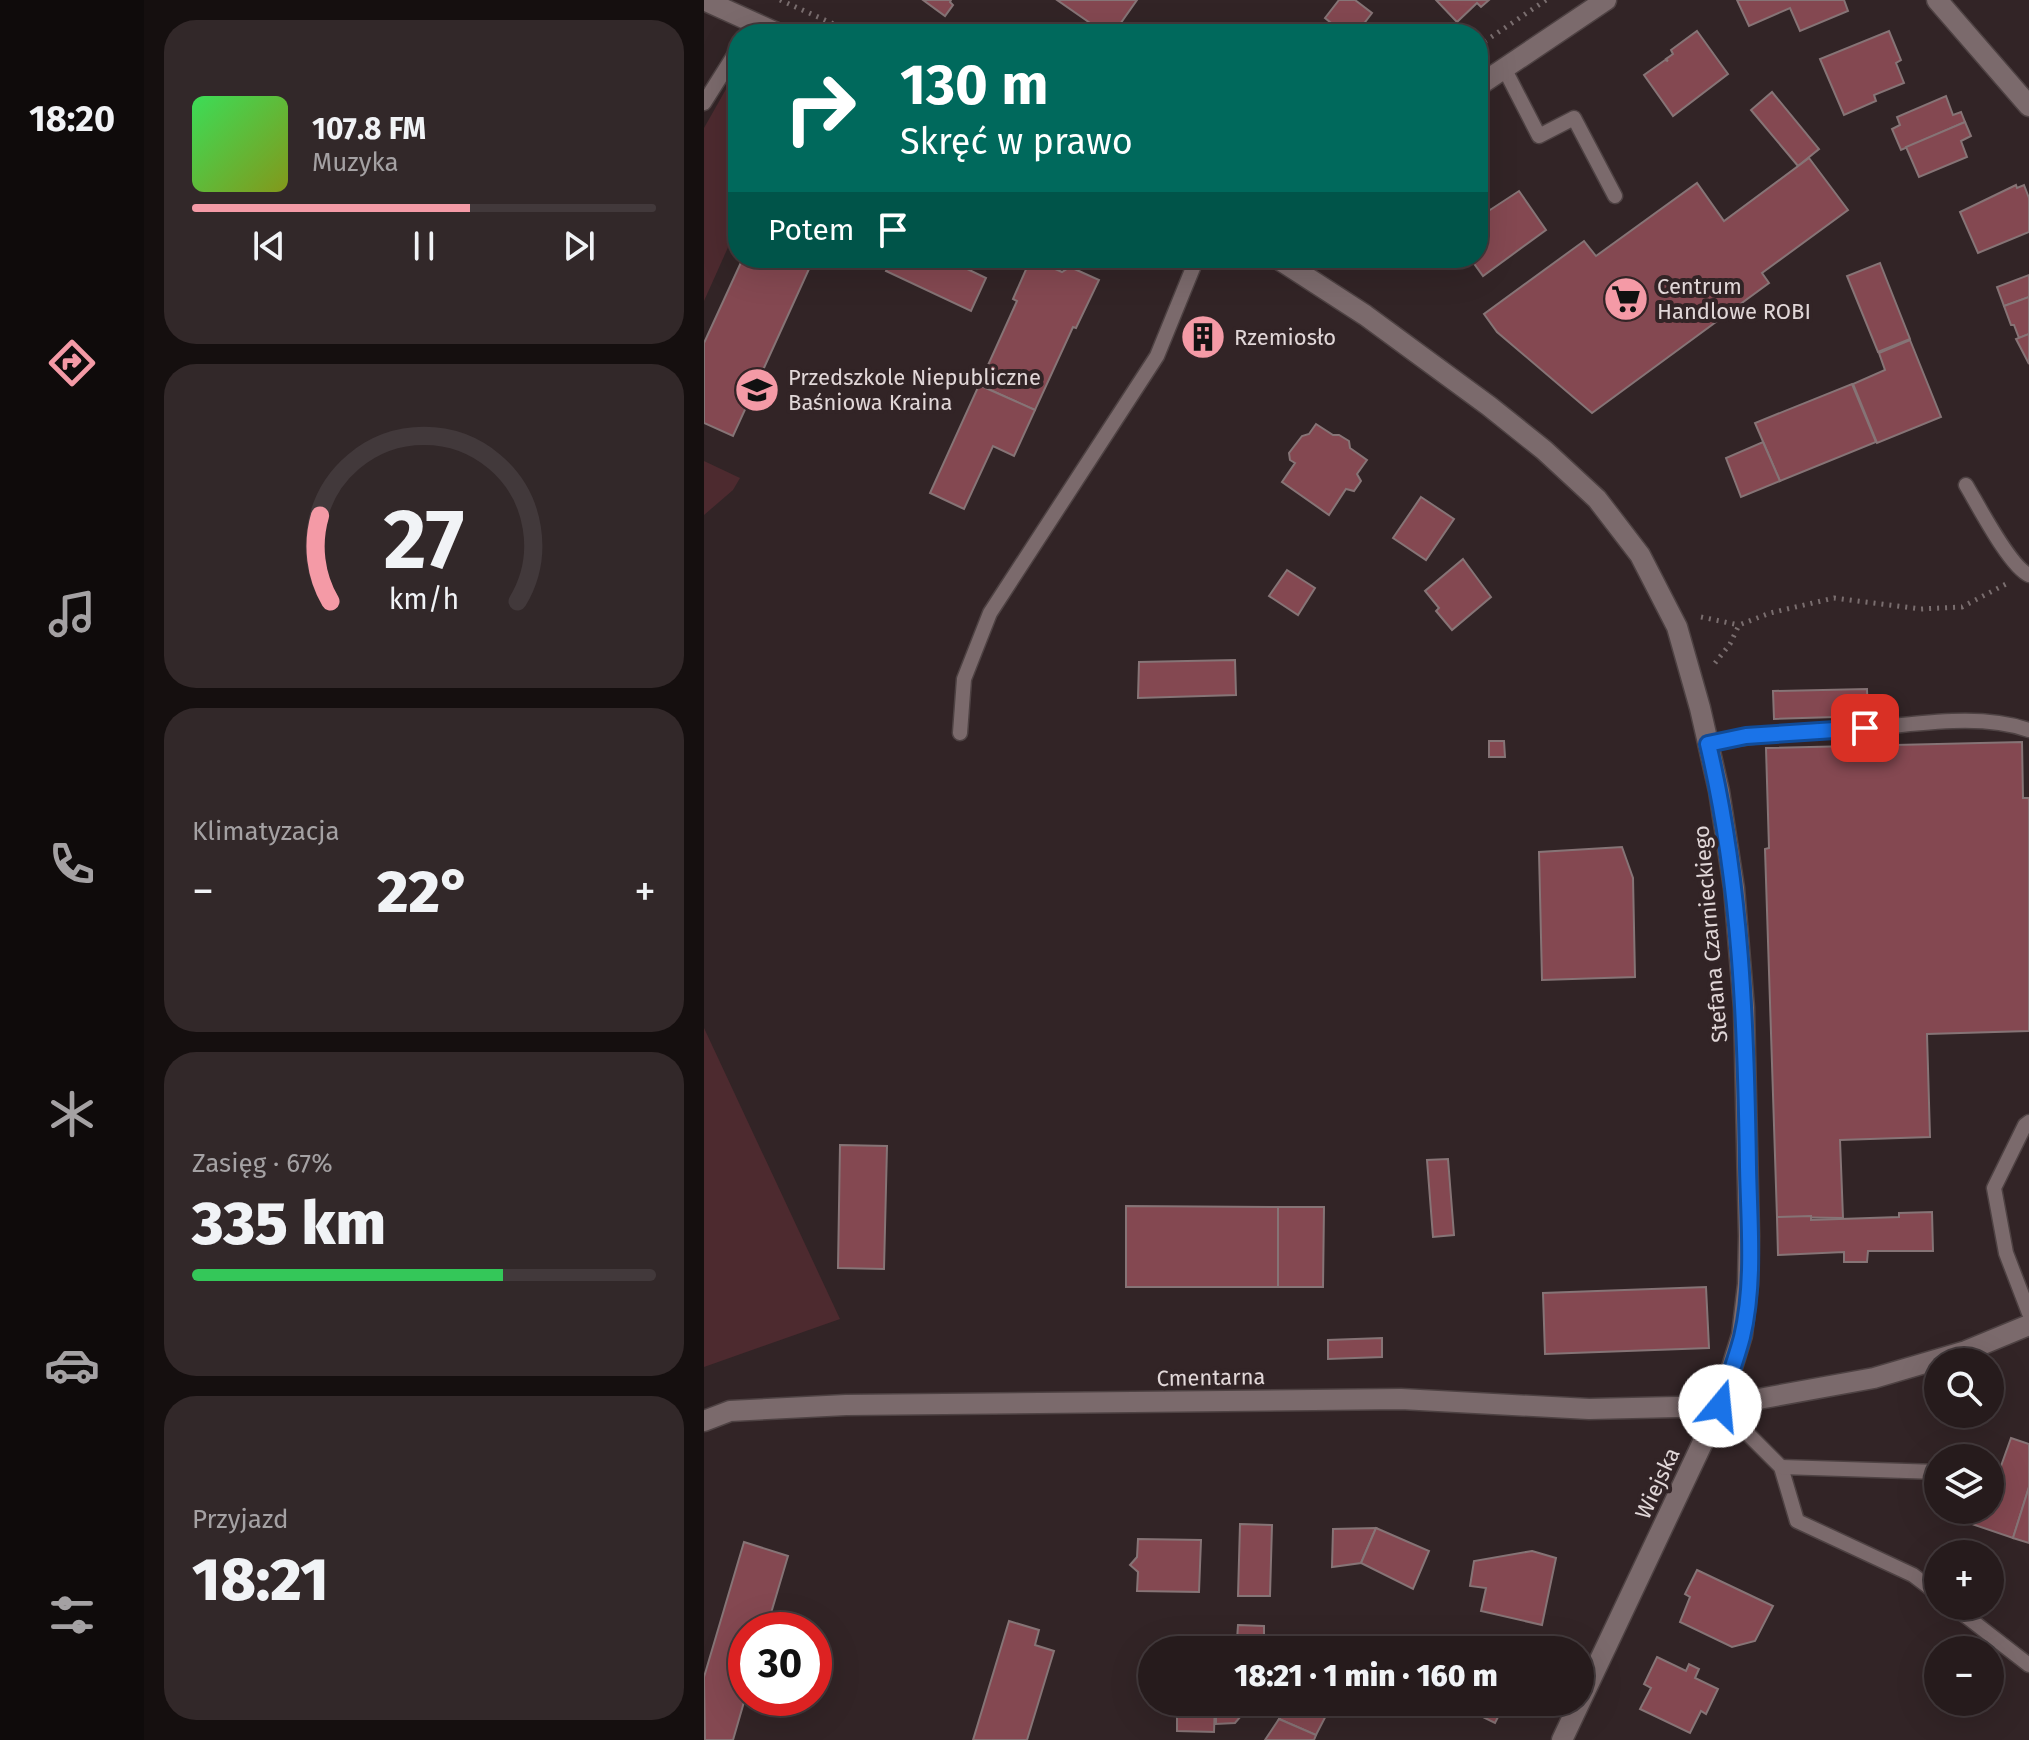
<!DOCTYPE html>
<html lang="pl">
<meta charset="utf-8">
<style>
body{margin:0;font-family:"Fira Sans",sans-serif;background:#322829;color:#f1f3f6;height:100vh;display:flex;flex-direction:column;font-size:30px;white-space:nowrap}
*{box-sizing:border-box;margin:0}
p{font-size:26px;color:#a4a1a3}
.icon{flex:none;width:44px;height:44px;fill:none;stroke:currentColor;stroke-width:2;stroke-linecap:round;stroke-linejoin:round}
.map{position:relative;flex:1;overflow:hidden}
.sheet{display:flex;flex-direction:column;gap:20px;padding:20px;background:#150f0f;width:560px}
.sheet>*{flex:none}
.top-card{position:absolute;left:24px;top:24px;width:760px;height:244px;border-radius:32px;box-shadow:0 8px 32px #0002,0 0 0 2px #42393b;background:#00695c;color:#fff;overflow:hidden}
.controls{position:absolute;left:1220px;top:1348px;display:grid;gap:16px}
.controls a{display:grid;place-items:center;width:80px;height:80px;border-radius:50%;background:#261b1c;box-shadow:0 8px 32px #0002,0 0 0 2px #42393b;font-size:40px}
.speed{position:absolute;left:24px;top:1612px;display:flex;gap:16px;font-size:40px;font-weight:700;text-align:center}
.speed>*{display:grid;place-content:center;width:104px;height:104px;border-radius:50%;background:#261b1c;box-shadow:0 8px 32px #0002,0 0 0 2px #42393b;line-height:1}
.speed .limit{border:12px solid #d22;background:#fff;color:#111}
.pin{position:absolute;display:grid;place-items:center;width:68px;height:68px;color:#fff;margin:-34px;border-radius:16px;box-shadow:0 4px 12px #0006}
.me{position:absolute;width:88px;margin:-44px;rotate:17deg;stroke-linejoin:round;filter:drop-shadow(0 0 6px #0008)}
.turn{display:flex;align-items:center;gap:28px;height:168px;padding:0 40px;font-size:36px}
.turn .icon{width:104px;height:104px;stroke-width:2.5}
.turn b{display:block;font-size:56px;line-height:68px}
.then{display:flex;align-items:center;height:76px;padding:0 40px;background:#0003;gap:16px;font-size:30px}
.big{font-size:60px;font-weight:800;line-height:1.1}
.sheet .tile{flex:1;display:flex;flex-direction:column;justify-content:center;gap:12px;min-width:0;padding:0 28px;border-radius:32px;background:#322829}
.sheet .dial{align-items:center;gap:0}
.dial svg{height:208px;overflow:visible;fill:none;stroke:#42393b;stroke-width:7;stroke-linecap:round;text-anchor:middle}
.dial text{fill:#f1f3f6;stroke:none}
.song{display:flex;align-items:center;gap:24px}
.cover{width:96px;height:96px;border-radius:12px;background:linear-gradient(135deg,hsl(130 70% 55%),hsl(70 70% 35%))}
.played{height:8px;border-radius:4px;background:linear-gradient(90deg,#f49aa6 60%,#42393b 60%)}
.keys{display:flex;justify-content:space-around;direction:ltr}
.heat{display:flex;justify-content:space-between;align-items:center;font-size:44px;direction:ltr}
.charge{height:12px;border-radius:6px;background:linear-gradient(90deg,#34c759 67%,#42393b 0)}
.trip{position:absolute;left:434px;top:1636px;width:456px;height:80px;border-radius:40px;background:#261b1c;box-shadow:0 8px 32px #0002,0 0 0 2px #42393b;font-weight:800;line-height:80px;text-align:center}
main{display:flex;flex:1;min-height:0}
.tab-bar{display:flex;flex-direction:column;width:144px;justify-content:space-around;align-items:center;background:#0f0b0b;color:#a4a1a3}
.tab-bar .icon{width:56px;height:56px}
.tab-bar .on{color:#f49aa6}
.tab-bar b{font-size:36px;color:#f1f3f6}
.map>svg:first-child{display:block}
</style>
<main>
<nav class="tab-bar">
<b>18:20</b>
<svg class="icon on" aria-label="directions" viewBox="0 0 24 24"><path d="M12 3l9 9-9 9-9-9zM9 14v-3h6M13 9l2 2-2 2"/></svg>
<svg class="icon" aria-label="music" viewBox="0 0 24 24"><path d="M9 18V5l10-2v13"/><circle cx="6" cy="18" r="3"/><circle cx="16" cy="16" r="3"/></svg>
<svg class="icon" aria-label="phone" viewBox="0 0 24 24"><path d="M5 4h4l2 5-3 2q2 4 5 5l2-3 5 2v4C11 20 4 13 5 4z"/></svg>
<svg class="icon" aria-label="climate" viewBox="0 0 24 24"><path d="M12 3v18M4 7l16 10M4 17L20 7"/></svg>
<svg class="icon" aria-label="car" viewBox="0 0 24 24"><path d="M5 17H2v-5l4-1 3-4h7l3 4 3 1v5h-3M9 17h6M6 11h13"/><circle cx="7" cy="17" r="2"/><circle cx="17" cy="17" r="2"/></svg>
<svg class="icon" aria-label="filters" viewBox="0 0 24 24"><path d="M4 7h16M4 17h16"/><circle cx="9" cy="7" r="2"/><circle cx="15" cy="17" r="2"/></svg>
</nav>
<section class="sheet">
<div class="tile">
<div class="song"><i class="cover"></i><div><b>107.8 FM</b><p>Muzyka</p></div></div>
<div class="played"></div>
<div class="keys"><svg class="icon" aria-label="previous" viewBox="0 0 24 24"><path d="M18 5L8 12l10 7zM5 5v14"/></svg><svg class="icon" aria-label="pause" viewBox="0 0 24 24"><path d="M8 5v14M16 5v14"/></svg><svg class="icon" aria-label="next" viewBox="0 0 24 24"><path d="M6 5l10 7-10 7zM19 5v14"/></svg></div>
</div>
<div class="tile dial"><svg viewBox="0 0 100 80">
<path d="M14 69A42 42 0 1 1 86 69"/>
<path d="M14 69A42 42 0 0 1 10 36" stroke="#f49aa6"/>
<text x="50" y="56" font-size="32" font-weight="700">27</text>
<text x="50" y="72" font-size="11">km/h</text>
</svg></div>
<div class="tile"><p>Klimatyzacja</p>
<div class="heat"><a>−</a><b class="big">22°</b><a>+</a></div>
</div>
<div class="tile"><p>Zasięg · 67%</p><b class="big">335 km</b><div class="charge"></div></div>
<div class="tile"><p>Przyjazd</p><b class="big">18:21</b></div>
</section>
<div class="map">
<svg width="1325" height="1740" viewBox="0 0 1325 1740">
<rect width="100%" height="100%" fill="#322426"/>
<g fill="#4d2a2f">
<polygon points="34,68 34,225 0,301 0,128"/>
<polygon points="0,461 36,478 29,490 0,515"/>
<polygon points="0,1028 136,1319 0,1367"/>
</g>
<g fill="#844851" stroke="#867476" stroke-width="2">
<polygon points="219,0 247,0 246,2 249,5 241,16"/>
<polygon points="353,0 433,0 409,34 402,34"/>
<polygon points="635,0 651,0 668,13 652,34 641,34 621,18"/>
<polygon points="732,0 785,0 777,7 773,3 753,22"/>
<polygon points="1033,0 1140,0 1144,11 1096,31 1086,8 1045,26"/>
<polygon points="993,31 1024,74 969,116 940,75 961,60 964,61 962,59 969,54 967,50"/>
<polygon points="1185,31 1197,60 1192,63 1200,83 1170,95 1172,101 1140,115 1116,59"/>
<polygon points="1068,92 1115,149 1094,166 1047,110"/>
<polygon points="1242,96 1249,115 1257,112 1261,122 1197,150 1188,129 1196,125 1193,117"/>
<polygon points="1261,122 1267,136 1257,141 1263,157 1215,177 1202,147"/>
<polygon points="1105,158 1144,210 1058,273 1065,283 888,413 793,332 780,314 880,241 892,256 993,183 1020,221"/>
<polygon points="1312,185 1313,188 1320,185 1325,198 1325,232 1274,253 1256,212"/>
<polygon points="815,191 842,230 779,276 766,258 774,258 774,193 786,210"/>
<polygon points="39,258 110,258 29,436 0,423 0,343"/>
<polygon points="189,258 263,258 259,267 282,278 267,311 182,271"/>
<polygon points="327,258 358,272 366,267 395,280 372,328 369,327 331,410 275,385 313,301 309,299"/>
<polygon points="1176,263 1206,339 1174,352 1143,276"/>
<polygon points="1325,275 1325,297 1300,306 1293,287"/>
<polygon points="1325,297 1325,334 1315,338 1310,325 1307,325 1300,306"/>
<polygon points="492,321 515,330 506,353 483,345"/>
<polygon points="1325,334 1325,364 1312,339"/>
<polygon points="1206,340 1237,417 1173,443 1149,384 1181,370 1175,353"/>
<polygon points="1148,384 1172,442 1076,481 1051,423"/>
<polygon points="275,385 331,410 310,456 289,446 260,509 226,493"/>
<polygon points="612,424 629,435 635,435 645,441 646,448 663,460 653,474 657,481 650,491 642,489 625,515 578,482 591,463 586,460 585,453 598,436 605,434"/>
<polygon points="1059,442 1076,481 1037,497 1022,458"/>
<polygon points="717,497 750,519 722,560 689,538"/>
<polygon points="759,559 787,597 748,630 732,611 735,608 721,591"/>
<polygon points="583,570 611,588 594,615 565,596"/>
<polygon points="531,660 532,695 434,698 435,662"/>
<polygon points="1163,689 1164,716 1070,719 1069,691"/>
<polygon points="785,741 800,741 801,757 785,757"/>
<polygon points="1318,742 1319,798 1325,798 1325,1031 1223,1034 1226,1137 1136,1140 1139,1218 1073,1217 1061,849 1065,848 1062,748"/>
<polygon points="918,847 929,878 931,977 838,980 835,852"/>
<polygon points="136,1145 183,1146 180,1269 134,1268"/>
<polygon points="744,1159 750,1235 729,1237 723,1160"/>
<polygon points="422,1206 574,1207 574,1287 422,1287"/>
<polygon points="574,1207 620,1207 619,1287 574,1287"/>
<polygon points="1228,1212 1229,1251 1164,1251 1163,1262 1140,1262 1140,1252 1074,1255 1073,1217 1107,1216 1107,1220 1195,1217 1195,1213"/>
<polygon points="1002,1287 1005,1348 841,1354 839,1293"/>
<polygon points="678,1338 678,1357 624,1359 624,1340"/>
<polygon points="1307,1438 1325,1444 1325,1487 1309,1538 1262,1522 1266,1510 1286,1510 1286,1462 1297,1466"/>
<polygon points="1325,1487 1325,1543 1309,1538"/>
<polygon points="536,1524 568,1525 566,1596 534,1596"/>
<polygon points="672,1528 657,1563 628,1567 629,1529"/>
<polygon points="672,1528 725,1551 709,1589 657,1563"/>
<polygon points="434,1539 497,1540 495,1592 433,1591 434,1572 426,1565 433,1557"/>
<polygon points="40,1542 84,1556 62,1630 42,1630 42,1695 29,1740 1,1740 0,1677"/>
<polygon points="828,1551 852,1558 838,1625 777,1611 782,1588 766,1586 770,1561"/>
<polygon points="993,1570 1069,1606 1051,1641 1028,1647 976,1622 986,1597 981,1594"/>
<polygon points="305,1621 335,1630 331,1645 350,1651 323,1740 269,1740"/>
<polygon points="534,1625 560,1626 560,1650 514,1650 514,1640 533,1640"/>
<rect x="474" y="1645" width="38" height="5"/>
<polygon points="953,1657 982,1671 985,1664 995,1669 991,1678 1014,1689 1002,1714 997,1711 986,1733 936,1709 947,1688 940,1684"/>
<polygon points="473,1702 511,1702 510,1732 473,1731"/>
<polygon points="512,1702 549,1702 531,1723 512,1724"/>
<polygon points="589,1702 629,1702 612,1735 575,1719"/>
<polygon points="652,1702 685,1702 678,1715"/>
<polygon points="748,1702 812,1702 807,1711 799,1707 791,1723"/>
<polygon points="575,1719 612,1735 610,1740 561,1740"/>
</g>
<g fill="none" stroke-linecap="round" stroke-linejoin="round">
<g stroke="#4e4243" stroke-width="17">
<g id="lane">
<polyline points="800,68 835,136 870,118 911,196"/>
<polyline points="0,103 34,49"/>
<path d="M1262 485C1274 505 1306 567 1325 575"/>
<polyline points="256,733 260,679 286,613 453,356 493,258"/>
<path d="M1004 744C1057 733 1111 732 1165 728 1217 724 1275 713 1325 730"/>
<polyline points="1325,1122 1321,1125 1290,1188 1302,1253 1325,1313"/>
<polyline points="1016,1406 1077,1467 1093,1521 1209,1575 1234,1594"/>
<polyline points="1077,1467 1234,1472"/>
<polyline points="1249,1606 1325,1665"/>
</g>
</g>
<g stroke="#4e4243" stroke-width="23">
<g id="street">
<polyline points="0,0 75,34"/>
<polyline points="1233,0 1325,106"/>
<polyline points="774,86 902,0"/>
<polyline points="573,258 661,315 785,406 840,450 893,499 936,555 973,627 996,708 1015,791 1030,888 1040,1008 1045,1236 1044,1284 1038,1335 1016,1406 858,1740"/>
<polyline points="0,1421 26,1411 142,1405 697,1399 885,1409 1016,1406 1170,1378 1262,1351 1325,1325"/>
</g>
</g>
<g stroke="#7a6e6f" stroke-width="5" stroke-dasharray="2 6" stroke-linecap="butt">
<polyline points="76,0 152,34"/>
<polyline points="774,46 842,0"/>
<polyline points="344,265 347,258"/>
<polyline points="997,617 1035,625"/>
<polyline points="1011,663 1026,644 1035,625 1066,613 1130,598 1217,609 1258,607 1302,584"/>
</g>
<use href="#lane" stroke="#7b6a6c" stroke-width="14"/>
<use href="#street" stroke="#7b6a6c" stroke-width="20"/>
</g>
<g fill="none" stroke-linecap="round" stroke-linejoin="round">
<g stroke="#114b97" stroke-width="20">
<path id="route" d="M1016 1406C1023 1383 1032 1360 1038 1337 1051 1283 1045 1222 1044 1167 1042 1025 1037 883 1004 744L1042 736 1161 728"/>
</g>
<use href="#route" stroke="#1a73e8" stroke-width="14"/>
</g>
<defs>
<g id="supermarket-disc" transform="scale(2.3)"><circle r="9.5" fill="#f49aa6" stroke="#322426"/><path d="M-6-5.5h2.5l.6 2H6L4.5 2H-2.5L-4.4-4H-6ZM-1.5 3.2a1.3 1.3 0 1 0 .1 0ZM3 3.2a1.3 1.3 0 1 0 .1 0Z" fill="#111"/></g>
<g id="building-disc" transform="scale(2.3)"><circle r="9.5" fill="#f49aa6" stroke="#322426"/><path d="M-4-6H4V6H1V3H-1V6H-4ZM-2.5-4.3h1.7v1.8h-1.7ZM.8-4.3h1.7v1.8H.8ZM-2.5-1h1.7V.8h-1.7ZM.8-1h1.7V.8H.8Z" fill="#111"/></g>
<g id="school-disc" transform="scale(2.3)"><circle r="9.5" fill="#f49aa6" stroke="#322426"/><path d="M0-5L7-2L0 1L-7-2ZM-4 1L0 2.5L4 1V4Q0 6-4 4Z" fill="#111"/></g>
</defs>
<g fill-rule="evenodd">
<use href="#supermarket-disc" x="922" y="299"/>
<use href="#building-disc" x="499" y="337"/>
<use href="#school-disc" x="53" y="390"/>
</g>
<g text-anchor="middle" stroke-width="8" stroke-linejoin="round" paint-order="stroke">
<g font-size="22" fill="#e1d7d8" stroke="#322426" text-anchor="start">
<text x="953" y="294">Centrum<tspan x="953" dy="25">Handlowe ROBI</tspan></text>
<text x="530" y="345">Rzemiosło</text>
<text x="84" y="385">Przedszkole Niepubliczne<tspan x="84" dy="25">Baśniowa Kraina</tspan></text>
</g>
<g font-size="22" fill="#e1d7d8" stroke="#322426">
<text transform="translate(1006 934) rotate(-95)" y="8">Stefana Czarnieckiego</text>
<text transform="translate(507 1377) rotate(-1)" y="8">Cmentarna</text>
<text transform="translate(953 1483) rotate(-65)" y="8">Wiejska</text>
</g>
</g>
</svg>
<div class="controls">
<a><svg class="icon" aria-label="search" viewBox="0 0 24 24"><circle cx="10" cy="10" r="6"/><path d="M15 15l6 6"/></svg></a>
<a><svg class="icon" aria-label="layers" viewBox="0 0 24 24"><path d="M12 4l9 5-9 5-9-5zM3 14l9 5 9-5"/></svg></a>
<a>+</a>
<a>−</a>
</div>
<div class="speed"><div class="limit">30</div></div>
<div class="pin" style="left:1161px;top:728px;background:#d93025"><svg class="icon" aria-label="arrive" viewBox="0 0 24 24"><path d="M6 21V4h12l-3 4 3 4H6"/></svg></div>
<svg class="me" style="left:1016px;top:1406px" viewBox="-20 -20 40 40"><circle r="19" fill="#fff"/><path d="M0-13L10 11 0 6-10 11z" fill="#1a73e8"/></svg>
<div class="trip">18:21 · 1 min · 160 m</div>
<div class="top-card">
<div class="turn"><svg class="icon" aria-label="right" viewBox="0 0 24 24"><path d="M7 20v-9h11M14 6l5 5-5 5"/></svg><div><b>130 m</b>Skręć w prawo</div></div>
<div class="then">Potem<svg class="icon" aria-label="arrive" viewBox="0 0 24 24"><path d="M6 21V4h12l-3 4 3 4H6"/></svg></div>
</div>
</div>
</main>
